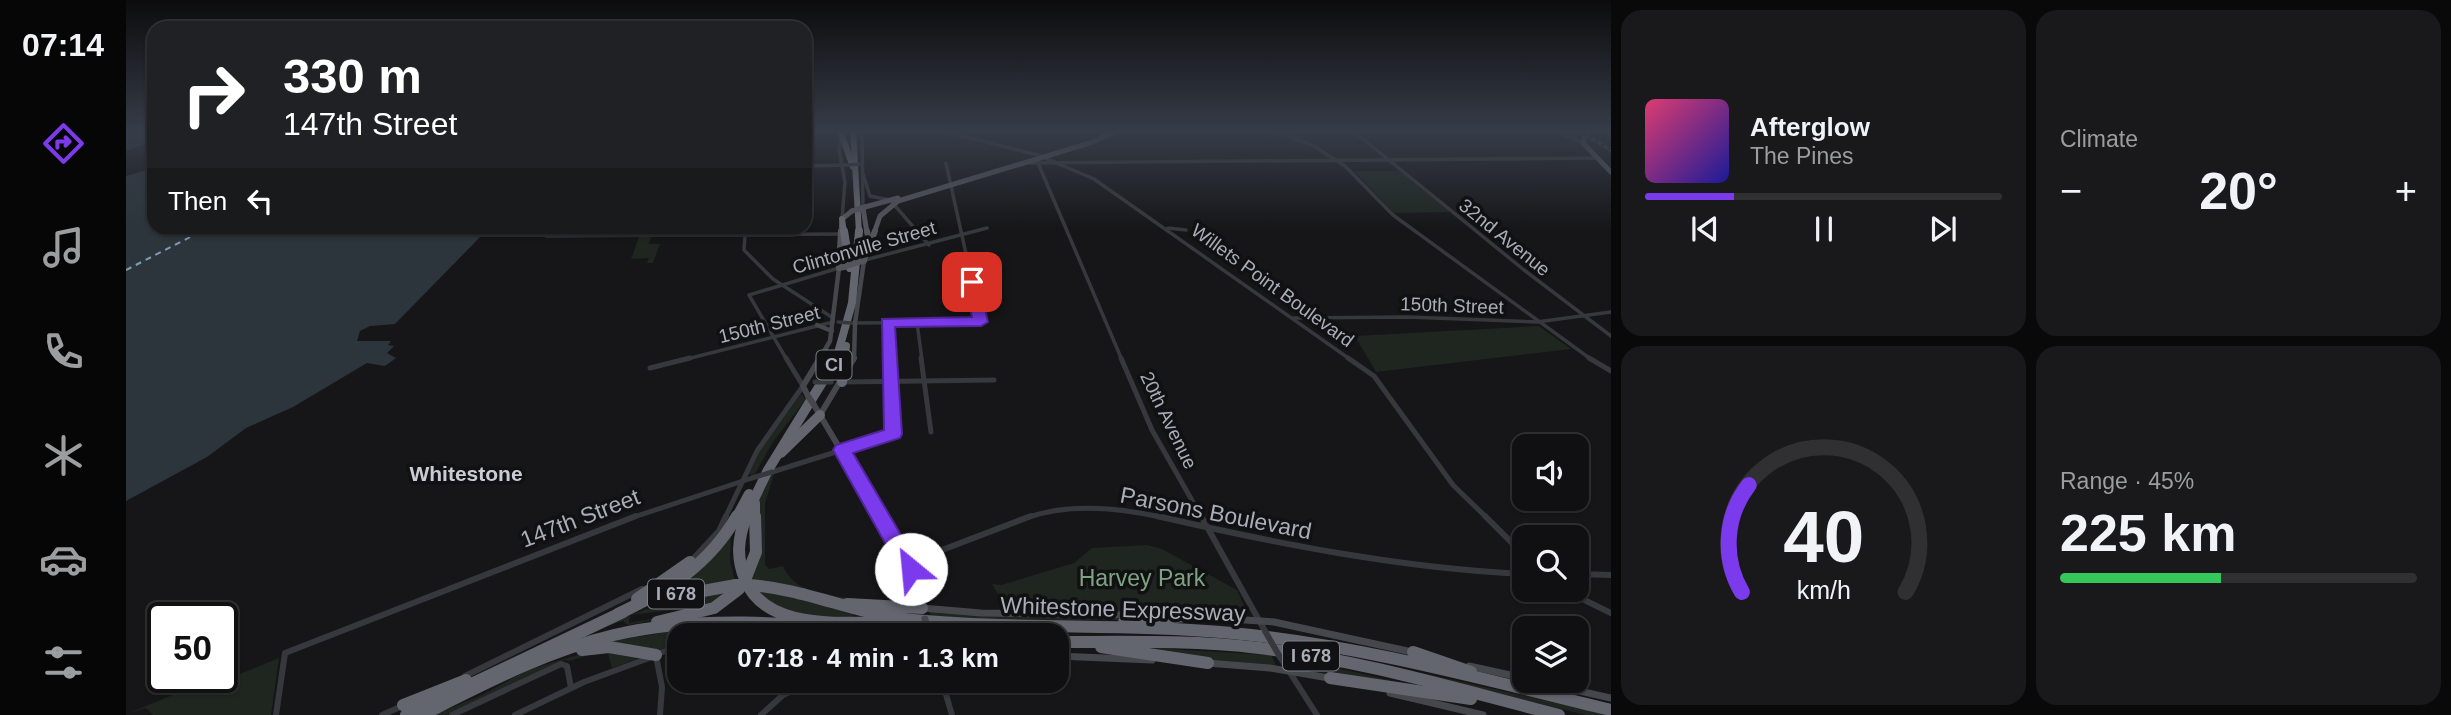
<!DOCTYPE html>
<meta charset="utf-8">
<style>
body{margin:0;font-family:Arial,sans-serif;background:#19191b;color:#f1f3f6;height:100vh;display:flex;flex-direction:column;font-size:26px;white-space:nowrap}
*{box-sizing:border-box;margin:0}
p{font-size:23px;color:#9c9d9f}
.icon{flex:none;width:38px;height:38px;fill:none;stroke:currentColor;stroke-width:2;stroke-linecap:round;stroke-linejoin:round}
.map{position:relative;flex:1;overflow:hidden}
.details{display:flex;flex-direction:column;gap:10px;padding:10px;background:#09090a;width:840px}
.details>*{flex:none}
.banner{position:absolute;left:21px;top:21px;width:665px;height:214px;border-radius:21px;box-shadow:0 2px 5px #0004,0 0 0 2px #303032;background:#202124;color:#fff;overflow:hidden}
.tools{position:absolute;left:1386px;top:434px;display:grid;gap:14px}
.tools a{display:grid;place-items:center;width:77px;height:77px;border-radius:14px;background:#101012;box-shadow:0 2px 5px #0004,0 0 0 2px #303032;font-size:35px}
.speed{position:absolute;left:21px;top:602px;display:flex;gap:14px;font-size:35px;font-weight:700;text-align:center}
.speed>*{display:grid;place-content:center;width:91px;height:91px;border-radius:50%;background:#101012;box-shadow:0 2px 5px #0004,0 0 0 2px #303032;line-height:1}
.speed .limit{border:4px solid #111;border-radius:10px;background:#fff;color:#111}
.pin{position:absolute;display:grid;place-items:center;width:60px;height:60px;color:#fff;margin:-30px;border-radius:14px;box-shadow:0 4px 10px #0006}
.me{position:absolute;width:77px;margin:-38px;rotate:332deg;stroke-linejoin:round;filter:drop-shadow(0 0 5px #0008)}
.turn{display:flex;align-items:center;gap:24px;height:147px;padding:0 21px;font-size:32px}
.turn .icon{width:91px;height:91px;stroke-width:2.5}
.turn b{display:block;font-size:49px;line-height:60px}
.then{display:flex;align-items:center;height:66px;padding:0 21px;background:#0003;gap:14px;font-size:26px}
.big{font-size:52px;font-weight:800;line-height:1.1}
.details .tile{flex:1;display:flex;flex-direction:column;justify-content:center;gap:10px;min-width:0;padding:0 24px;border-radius:21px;background:#19191b}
.details .dial{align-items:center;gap:0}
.dial svg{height:182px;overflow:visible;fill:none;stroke:#303032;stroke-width:7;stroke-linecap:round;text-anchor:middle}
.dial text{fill:#f1f3f6;stroke:none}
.song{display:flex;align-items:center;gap:21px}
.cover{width:84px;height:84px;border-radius:10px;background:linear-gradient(135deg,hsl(340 70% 55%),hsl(240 70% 35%))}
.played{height:7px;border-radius:4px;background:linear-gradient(90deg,#7c3aed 25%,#303032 25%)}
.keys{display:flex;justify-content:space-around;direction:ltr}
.heat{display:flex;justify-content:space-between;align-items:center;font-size:38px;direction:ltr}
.charge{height:10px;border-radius:5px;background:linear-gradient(90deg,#34c759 45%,#303032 0)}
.details .tiles{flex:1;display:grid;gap:10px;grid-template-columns:repeat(2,1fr)}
.trip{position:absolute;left:541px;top:623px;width:402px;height:70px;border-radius:21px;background:#101012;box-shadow:0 2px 5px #0004,0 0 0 2px #303032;font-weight:800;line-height:70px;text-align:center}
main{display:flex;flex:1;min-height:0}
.tabs{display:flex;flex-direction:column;width:126px;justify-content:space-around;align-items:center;background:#060607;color:#9c9d9f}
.tabs .icon{width:49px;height:49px}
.tabs .current{color:#7c3aed}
.tabs b{font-size:32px;color:#f1f3f6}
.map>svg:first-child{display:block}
</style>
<main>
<nav class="tabs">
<b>07:14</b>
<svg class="icon current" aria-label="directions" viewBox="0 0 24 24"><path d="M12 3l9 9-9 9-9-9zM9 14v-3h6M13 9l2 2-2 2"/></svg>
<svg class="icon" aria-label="music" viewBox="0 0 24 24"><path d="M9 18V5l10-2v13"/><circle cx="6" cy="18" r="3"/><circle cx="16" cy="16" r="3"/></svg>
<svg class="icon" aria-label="phone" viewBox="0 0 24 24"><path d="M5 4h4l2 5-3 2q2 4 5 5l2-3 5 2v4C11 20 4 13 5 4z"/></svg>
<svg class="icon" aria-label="climate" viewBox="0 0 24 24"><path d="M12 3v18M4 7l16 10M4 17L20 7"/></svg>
<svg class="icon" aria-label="car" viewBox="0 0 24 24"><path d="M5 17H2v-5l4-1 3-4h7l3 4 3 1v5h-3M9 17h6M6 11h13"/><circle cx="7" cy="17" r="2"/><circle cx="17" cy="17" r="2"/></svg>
<svg class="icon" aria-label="filters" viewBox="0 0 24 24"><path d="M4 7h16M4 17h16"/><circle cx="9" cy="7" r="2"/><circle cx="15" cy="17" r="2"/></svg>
</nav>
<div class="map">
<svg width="1485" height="715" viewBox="0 0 1485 715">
<rect width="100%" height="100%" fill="#161618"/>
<g fill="#1e261f">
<polygon points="1228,171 1273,171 1324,212 1268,213"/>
<polygon points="513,237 525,237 523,244 534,244 527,263 521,263 523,258 505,259"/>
<polygon points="1413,326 1445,349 1250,372 1229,336"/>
<polygon points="675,394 680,399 647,442 629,474 622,475 634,450"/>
<path d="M648 474 639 503V565L643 569 657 566C669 596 708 595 735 600L730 603 621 582 630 505 641 477Z"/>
<polygon points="605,536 604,560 609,582 541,591"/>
<polygon points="1021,545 1036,549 1111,590 1122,615 880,608 866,584 875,585 948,563 966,548"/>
<path d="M603 587 590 605 504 615 503 623 577 610 502 625 497 621 453 635C507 613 545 599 603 587Z"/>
<polygon points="630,588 728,614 727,617 683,616 641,605"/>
<polygon points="803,610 997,616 1000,620 893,621 805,617"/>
<polygon points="620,626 633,630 595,635 553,635 553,645 526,651 476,643 564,628"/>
<polygon points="808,628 844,632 1005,636 810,633"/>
<polygon points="474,648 515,657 486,668 481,650 443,661 438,660 320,715 308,715 356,695 402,670"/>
<polygon points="1023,648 1145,655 1150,665 1074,659"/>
<polygon points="1162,657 1285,685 1173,669"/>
<polygon points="153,658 145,715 27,715 20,708 3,713 78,682 82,687"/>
<polygon points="1228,658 1484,715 1460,715"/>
</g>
<g fill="#2c353c">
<polygon points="0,130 28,130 28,141 0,151"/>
<polygon points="28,168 28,228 358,228 358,233 269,324 244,326 234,331 231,341 265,341 262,345 268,346 261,353 270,358 259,366 241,363 167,407 120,428 81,457 0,501 0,176"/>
</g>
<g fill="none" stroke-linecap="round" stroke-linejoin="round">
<polyline stroke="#7f9bb3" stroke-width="2" stroke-dasharray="6 5" stroke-linecap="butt" points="0,270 82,228"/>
<g stroke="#37383d" stroke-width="3.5">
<polyline points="736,130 737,208"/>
<polyline points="813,130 912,155 968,179 1225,360"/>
<polyline points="1146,130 1186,145 1219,166 1267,215 1466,360"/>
<polyline points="1226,130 1398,270 1485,336"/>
<polyline points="1427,130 1457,143"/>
<polyline points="714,133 713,150 719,182 716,219"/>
<polyline points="903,163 1471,158"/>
<polyline points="912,163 996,360"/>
<polyline points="679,166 723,165"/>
<polyline points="737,174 744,196 764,200 803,245"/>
<polyline points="1042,228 1060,230"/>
<polyline points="619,235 618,250 647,279 707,318"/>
<polyline points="420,236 716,234"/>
<polyline points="739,260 861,228"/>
<polyline points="1167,318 1281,317 1411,322 1485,312"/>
<polyline points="726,323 855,322 820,163"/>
<polyline points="761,323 763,360"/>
<polyline points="791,323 796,360"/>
<polyline points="557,360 707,322"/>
<polyline points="661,360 623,295 713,268"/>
</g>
<g stroke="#37383d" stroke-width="5">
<polyline points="660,358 677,386"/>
<polyline points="795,358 805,432"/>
<polyline points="995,358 1026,430 1076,518"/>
<polyline points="1222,358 1248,376 1327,485 1361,518"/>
<polyline points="1463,358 1485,371"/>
<polyline points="524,368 564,358"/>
<polyline points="718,382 868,380"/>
<polyline points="646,472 767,434 763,358"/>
<polyline points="505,518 626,478"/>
<polyline points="599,518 631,451 677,386"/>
<path d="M900 518C944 502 995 508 1039 518"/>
</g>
<g stroke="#37383d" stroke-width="6">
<path d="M1031 516C1152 544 1274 568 1398 574"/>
<polyline points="1075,516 1139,631"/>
<polyline points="1359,516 1398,555"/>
<polyline points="566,560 593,531 600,516"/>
<polyline points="782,563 905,516"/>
<polyline points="1451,574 1485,575"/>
<polyline points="1438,590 1485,613"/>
<polyline points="610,635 642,632 693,635"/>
<polyline points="530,654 553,647"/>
<polyline points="530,656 536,687 534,715"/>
<polyline points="1154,657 1191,715"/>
<polyline points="339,676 516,589"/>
<polyline points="816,681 826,715"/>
<polyline points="150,715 159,653 510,516"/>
<polyline points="256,715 274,707"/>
<polyline points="326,715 435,664 441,666 445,688"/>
<polyline points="389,715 458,682 523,658"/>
<polyline points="635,715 657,695 689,681"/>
</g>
<g stroke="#45474d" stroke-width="4.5">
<polyline points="691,325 706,331"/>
<polyline points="693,360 704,341 713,268"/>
<polyline points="728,360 729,323 738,261"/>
</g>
<g stroke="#45474d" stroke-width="6">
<polyline points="682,396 677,386 694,358"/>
<polyline points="688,405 755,518"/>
<polyline points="694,415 728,358"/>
</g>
<g stroke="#45474d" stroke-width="7">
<polyline points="754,516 782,563 796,609"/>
<polyline points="796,608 855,613 1016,615"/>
<polyline points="1058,616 1148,622 1286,652"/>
<polyline points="931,656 1026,660"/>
<polyline points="1081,663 1144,668 1203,678"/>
<polyline points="1343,666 1398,678"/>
<polyline points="1409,681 1485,698"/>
<polyline points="1264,693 1357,715"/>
</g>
<g stroke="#53555c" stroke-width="5">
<polyline points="1460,130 1457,143 1485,172"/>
<polyline points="739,207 772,198"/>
<polyline points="737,208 741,233"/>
<polyline points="715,233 716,219 726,211"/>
<polyline points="748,233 754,216 772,201 967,142 992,130"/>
</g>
<g stroke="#53555c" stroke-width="6">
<polyline points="715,231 713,268 718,267"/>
<polyline points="743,247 749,231"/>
<polyline points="732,262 738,261 743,241 741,231"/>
</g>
<g stroke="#63666e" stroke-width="6">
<polyline points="714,130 727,167"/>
<polyline points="727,130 733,233"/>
<polyline points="716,219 718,233"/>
</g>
<g stroke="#63666e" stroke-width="8">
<polyline points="718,231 724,268"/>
<polyline points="710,360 726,303 733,231"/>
<polyline points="718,360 720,346"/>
</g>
<g stroke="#63666e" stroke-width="10">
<polyline points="716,382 719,358"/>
<polyline points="655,453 694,415"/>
<polyline points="629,503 629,518"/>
<polyline points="610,518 623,494"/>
<polyline points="619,518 642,470 711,358"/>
</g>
<g stroke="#63666e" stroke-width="12">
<path d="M620 516C612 539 610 557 619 579 640 633 720 621 766 623"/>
<polyline points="619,580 630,552 629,516"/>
<path d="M622 585C678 588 731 615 788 620 893 630 1000 623 1106 633 1234 645 1360 680 1485 710"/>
<polyline points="511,599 564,562"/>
<polyline points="533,599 610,585"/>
<polyline points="721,604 796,608"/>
<path d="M492 614C542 590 583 565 611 516"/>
<polyline points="531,622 588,608 613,589"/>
<polyline points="998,622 1059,616"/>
<path d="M931 642C998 642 1066 640 1133 648 1235 660 1334 690 1433 715"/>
<polyline points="975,647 1082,663"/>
<polyline points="456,650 483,647 530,655"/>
<polyline points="1287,652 1345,672"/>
<polyline points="1204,678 1345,699"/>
<polyline points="277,705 340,680"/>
<polyline points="280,715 497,612"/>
<path d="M296 715C358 684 420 651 488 635 586 612 687 626 786 635"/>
</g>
<g stroke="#4a4c52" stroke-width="3.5">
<polyline id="rail" points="1451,130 1485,150"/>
</g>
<use href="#rail" stroke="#111113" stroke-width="2" stroke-dasharray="3.5" stroke-linecap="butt"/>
<g stroke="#37383d" stroke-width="3.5">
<polyline points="723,165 734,164"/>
<polyline points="712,322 725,323"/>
</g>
<g stroke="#37383d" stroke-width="5">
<polyline points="689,382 705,382"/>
<polyline points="626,478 646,472"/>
</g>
<polyline stroke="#37383d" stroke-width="6" points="1139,631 1154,657"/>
<polyline stroke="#45474d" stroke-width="6" points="682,396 688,405"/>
<polyline stroke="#45474d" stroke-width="7" points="799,619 803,635"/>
<polyline stroke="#53555c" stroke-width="5" points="726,211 739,207"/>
<polyline stroke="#53555c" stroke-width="6" points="718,267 732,262"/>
<polyline stroke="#63666e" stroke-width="12" points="610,585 622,585"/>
</g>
<linearGradient id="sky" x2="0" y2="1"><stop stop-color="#0c0c0d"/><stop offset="0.57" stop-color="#363c48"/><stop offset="1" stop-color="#363c48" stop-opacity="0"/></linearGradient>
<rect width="1485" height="230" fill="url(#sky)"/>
<polygon fill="#7c3aed" stroke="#51269a" stroke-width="2" points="846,277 853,282 862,322 855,326 769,327 776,434 774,438 727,453 795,569 792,575 785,578 777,575 707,450 710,445 758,430 756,319 846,317 839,282"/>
<g text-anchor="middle" stroke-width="7" stroke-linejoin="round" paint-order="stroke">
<g fill="#111113" stroke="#7b7e86" stroke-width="2">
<rect x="690.5" y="350.5" width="35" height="29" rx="5"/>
<rect x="522" y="579.5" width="56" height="29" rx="5"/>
<rect x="1157" y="641.5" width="56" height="29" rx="5"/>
</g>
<g font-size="18" font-weight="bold" fill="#a8adb8">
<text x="708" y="371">CI</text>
<text x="550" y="600">I 678</text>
<text x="1185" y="662">I 678</text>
</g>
<g font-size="19" fill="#a8adb8" stroke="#111113">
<text transform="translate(1379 237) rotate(39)" y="7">32nd Avenue</text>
<text transform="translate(738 247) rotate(-16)" y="7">Clintonville Street</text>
<text transform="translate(1147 285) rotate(36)" y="7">Willets Point Boulevard</text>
<text transform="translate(1326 305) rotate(2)" y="7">150th Street</text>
<text transform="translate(643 324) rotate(-14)" y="7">150th Street</text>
<text transform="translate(1043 420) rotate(64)" y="7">20th Avenue</text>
</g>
<g font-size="21" font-weight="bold" fill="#c9ccd4" stroke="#111113">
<text x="340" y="481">Whitestone</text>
</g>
<g font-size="23" fill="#a8adb8" stroke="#111113">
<text transform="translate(1090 513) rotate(11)" y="8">Parsons Boulevard</text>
<text transform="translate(454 518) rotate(-21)" y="8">147th Street</text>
<text transform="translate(997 609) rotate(2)" y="8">Whitestone Expressway</text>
</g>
<g font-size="23" fill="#7fa381" stroke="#111113">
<text x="1016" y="586">Harvey Park</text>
</g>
</g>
</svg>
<div class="tools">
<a><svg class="icon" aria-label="sound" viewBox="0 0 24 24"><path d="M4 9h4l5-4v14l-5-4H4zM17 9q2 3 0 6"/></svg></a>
<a><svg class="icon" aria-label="search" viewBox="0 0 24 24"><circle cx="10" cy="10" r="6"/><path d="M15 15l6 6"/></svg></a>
<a><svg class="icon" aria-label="layers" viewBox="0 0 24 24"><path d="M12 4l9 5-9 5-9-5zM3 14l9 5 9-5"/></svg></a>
</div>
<div class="speed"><div class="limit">50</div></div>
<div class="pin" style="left:846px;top:282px;background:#d93025"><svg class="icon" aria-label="arrive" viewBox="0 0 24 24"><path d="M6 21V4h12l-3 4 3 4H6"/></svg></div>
<svg class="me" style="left:785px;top:569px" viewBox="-20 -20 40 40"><circle r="19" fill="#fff"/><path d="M0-13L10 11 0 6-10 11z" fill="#7c3aed"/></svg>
<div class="trip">07:18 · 4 min · 1.3 km</div>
<div class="banner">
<div class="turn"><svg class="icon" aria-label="right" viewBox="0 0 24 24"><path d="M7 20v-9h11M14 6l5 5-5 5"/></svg><div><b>330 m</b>147th Street</div></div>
<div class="then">Then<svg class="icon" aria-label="left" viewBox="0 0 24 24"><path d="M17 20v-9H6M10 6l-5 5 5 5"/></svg></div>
</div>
</div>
<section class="details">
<div class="tiles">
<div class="tile">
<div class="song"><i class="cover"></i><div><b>Afterglow</b><p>The Pines</p></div></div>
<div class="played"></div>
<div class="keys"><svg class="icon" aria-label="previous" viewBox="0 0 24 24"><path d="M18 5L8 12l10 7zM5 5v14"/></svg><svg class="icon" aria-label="pause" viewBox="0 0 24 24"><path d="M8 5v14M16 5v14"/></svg><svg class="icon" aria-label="next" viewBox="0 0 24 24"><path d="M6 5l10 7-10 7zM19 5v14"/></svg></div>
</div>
<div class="tile"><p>Climate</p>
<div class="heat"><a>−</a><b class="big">20°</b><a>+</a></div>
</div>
<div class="tile dial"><svg viewBox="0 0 100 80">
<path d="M14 69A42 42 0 1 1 86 69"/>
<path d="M14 69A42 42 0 0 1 17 22" stroke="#7c3aed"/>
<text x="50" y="56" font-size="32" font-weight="700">40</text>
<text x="50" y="72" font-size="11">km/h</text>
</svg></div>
<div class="tile"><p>Range · 45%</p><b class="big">225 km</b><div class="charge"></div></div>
</div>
</section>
</main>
